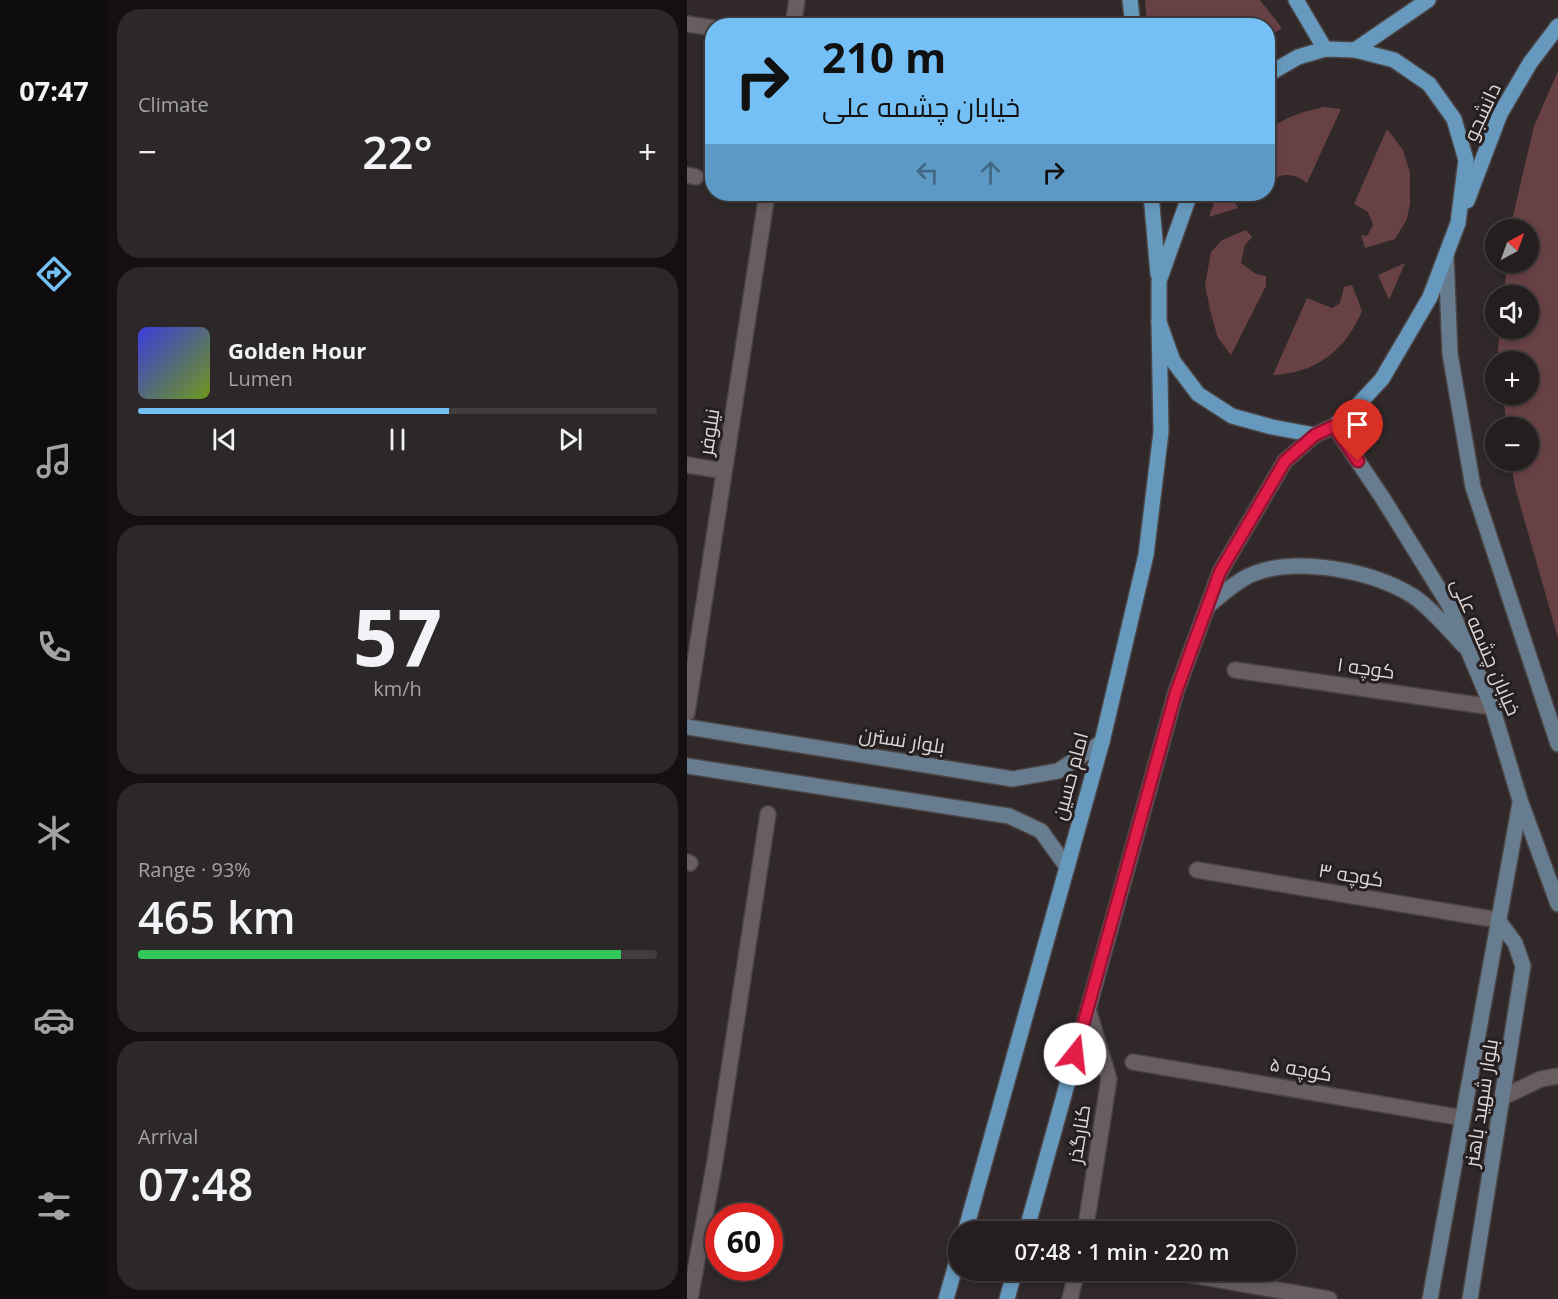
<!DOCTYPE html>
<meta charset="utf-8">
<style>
body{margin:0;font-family:"Open Sans",Cairo,sans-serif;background:#2c2728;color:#f1f3f6;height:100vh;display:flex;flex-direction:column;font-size:22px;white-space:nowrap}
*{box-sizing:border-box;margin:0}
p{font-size:20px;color:#a3a2a4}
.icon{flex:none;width:33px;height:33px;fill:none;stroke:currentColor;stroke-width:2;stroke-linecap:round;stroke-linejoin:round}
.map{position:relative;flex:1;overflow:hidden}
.panel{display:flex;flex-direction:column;gap:9px;padding:9px;background:#141011;width:579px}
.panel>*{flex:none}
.hud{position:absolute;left:18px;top:18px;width:570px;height:183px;border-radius:24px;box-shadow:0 3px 9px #0003,0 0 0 2px #413c3d;background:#74c0f6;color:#111;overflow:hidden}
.needle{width:39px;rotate:41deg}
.fabs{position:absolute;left:798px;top:219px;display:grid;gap:12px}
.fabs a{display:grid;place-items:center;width:54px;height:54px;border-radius:50%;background:#241e1f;box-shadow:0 3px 9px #0003,0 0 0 2px #413c3d;font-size:30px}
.speed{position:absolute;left:18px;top:1203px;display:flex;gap:12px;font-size:30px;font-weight:700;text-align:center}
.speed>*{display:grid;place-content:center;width:78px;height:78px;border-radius:50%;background:#241e1f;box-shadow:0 3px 9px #0003,0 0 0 2px #413c3d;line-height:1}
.speed .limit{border:9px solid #d22;background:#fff;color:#111}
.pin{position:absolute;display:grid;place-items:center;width:51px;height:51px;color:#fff;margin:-62px -26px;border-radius:50% 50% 50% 0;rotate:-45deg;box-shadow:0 0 6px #0007}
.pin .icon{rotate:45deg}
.me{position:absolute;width:66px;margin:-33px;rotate:16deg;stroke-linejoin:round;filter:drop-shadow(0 0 4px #0008)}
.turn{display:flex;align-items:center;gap:21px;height:126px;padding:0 18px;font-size:27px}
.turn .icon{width:78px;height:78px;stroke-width:2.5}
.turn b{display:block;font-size:42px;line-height:51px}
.lanes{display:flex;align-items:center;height:57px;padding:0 18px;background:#0003;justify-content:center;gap:30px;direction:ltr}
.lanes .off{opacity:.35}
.big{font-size:45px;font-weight:600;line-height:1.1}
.panel .card{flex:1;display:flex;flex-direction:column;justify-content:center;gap:9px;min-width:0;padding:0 21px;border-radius:24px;background:#2c2728}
.panel .dial{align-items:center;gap:0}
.dial b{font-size:78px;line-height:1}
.song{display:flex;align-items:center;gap:18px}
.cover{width:72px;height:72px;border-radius:9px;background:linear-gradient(135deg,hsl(240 70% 55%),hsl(80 70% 35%))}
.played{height:6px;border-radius:3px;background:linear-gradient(90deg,#74c0f6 60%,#413c3d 60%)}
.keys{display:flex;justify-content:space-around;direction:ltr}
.heat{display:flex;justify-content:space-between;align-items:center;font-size:33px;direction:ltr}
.charge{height:9px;border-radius:4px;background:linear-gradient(90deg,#34c759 93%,#413c3d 0)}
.trip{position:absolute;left:261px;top:1221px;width:348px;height:60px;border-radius:30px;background:#241e1f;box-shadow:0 3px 9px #0003,0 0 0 2px #413c3d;font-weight:600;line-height:60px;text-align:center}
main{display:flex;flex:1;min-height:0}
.menu{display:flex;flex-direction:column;width:108px;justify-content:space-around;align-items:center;background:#0e0c0c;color:#a3a2a4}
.menu .icon{width:42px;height:42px}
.menu .active{color:#74c0f6}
.menu b{font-size:27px;color:#f1f3f6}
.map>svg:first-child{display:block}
</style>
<main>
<nav class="menu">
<b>07:47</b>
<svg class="icon active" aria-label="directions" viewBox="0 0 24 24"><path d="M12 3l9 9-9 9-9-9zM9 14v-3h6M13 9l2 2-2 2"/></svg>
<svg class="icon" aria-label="music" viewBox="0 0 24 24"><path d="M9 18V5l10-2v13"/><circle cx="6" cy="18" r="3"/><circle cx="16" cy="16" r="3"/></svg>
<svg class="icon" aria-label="phone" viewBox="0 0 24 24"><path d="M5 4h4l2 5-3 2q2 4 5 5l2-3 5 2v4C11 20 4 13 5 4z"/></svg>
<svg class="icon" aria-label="climate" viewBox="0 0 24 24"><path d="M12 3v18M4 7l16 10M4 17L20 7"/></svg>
<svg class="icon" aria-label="car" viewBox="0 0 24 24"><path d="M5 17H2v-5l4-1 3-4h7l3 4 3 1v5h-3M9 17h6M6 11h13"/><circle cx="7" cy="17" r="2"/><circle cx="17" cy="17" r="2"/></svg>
<svg class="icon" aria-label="filters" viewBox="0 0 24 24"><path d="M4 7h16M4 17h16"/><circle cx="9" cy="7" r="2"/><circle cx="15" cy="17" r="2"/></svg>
</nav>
<section class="panel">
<div class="card"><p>Climate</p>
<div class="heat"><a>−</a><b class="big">22°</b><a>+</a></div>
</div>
<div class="card">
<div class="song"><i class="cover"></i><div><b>Golden Hour</b><p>Lumen</p></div></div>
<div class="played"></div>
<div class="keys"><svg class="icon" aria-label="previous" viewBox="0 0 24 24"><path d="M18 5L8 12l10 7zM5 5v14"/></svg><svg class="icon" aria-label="pause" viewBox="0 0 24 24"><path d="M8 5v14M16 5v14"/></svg><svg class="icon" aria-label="next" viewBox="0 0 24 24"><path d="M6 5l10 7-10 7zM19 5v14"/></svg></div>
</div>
<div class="card dial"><b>57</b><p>km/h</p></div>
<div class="card"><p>Range · 93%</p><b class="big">465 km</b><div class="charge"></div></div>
<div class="card"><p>Arrival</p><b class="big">07:48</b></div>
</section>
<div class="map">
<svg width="871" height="1299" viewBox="0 0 871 1299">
<rect width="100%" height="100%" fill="#302829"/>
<g fill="#684145">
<polygon points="458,0 573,0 595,28 581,37 580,26 460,25"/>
<polygon points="871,71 871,638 828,487 824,461 842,460 842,428 820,427 816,395 842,394 842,362 812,361 811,350 813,329 842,328 842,296 817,295 820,263 842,262 842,230 824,229 825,220 847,126"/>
<path d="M637 107 654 109 620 183C606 172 592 172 581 185 580 174 578 147 580 138 586 118 620 111 637 107Z"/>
<polygon points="700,129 716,150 723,173 723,204 720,219 708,239 678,248 674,235 680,236 686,225 681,212 667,204"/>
<polygon points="530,194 544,194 551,208 522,217"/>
<polygon points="559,230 565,237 558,245 554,263 569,274 579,276 579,286 544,355 531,338 524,314 518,285 524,252 535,240"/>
<polygon points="718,263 702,300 691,275"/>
<path d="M665 285 675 311C659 350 629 373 586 375L620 298 645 308 653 303 657 287Z"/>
</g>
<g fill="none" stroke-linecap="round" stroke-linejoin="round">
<g stroke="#4b4444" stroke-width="18">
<g id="street">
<polyline points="0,24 26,28"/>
<polyline points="106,26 110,0"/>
<polyline points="0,175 9,177"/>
<polyline points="0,465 37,471"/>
<polyline points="548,670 805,707"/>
<polyline points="0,713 80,194"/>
<polyline points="0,862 3,863"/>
<polyline points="510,870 811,920"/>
<polyline points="446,1062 776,1118"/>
<polyline points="816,1097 854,1079 871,1076"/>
<polyline points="398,1232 422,1079 401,1009"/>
<polyline points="476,1270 642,1299"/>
<polyline points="3,1299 28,1161 81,814"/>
<polyline points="383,1299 390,1270"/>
</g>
</g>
<g stroke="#4b4444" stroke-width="18">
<g id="secondary">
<polyline points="759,255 763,354 786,487 871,744"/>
<polyline points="647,426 695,497 762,605 805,707 833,800 871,904"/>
<path d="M521 606C533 596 552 579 566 574 611 556 686 571 726 596 745 609 760 628 776 645"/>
<polyline points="0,727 326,779 371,771 415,742"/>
<polyline points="0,766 322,816 354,831 380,867"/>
<polyline points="743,1299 833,803"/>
<polyline points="783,1299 836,966 828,943 811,920"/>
</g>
</g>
<g stroke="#4b4444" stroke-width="18">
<g id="primary">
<polyline points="443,0 446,26"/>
<polyline points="609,0 638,49"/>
<polyline points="668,50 741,0"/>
<polyline points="464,194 471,274"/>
<polyline points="503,194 472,281 472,322 486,361 511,394 545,416 585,427 628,435 647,426 669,407 695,379 743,297 771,223 779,160 767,119 742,84 707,60 668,50 638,49 611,57 580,75"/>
<polyline points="780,201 813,114 843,63 871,26"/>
<polyline points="278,1232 415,742 459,555 474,432 472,322"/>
<polyline points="339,1232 489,692 533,572 598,461 628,435"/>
<polyline points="259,1299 272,1254"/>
<polyline points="320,1299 328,1270"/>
</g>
</g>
<use href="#street" stroke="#685e5f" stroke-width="15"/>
<use href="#secondary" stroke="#687c8f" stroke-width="15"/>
<use href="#primary" stroke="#6799be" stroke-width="15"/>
</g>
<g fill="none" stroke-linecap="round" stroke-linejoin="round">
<g stroke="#92132f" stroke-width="15">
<polyline id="route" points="388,1054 489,692 533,572 598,461 628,435 647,426 671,461"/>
</g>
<use href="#route" stroke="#e11d48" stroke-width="10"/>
</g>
<g text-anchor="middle" stroke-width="6" stroke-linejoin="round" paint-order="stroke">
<g font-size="20" fill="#dcd7d7" stroke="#261f1f">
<text transform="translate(795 112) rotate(-65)" y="7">دانشجو</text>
<text transform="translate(22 432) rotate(-81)" y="7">نیلوفر</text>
<text transform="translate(799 647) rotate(67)" y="7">خیابان چشمه علی</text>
<text transform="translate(679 668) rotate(8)" y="7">کوچه ۱</text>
<text transform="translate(215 740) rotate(9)" y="7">بلوار نسترن</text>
<text transform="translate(383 776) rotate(-75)" y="7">امام حسین</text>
<text transform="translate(664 875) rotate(9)" y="7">کوچه ۳</text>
<text transform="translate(614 1069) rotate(10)" y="7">کوچه ۵</text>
<text transform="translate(794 1103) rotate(-81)" y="7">بلوار شهید باهنر</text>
<text transform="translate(392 1134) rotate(-81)" y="7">کنارگذر</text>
</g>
</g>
</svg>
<div class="fabs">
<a><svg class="needle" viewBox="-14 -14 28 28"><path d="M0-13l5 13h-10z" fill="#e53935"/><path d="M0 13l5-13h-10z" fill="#a3a2a4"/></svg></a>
<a><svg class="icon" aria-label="sound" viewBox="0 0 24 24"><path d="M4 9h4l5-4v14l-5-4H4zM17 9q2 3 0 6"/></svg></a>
<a>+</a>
<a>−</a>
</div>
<div class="speed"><div class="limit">60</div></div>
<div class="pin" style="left:671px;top:461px;background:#d93025"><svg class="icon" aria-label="arrive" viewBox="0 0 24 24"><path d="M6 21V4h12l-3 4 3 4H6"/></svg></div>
<svg class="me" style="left:388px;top:1054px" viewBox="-20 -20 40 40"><circle r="19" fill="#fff"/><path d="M0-13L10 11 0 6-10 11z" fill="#e11d48"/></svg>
<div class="trip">07:48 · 1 min · 220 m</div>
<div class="hud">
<div class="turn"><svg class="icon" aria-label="right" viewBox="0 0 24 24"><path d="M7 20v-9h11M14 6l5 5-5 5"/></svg><div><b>210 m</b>خیابان چشمه علی</div></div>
<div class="lanes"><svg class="icon off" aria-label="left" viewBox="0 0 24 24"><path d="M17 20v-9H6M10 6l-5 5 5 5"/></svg><svg class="icon off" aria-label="ahead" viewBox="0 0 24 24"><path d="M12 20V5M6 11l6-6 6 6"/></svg><svg class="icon" aria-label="right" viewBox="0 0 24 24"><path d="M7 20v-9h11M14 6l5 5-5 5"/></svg></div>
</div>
</div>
</main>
